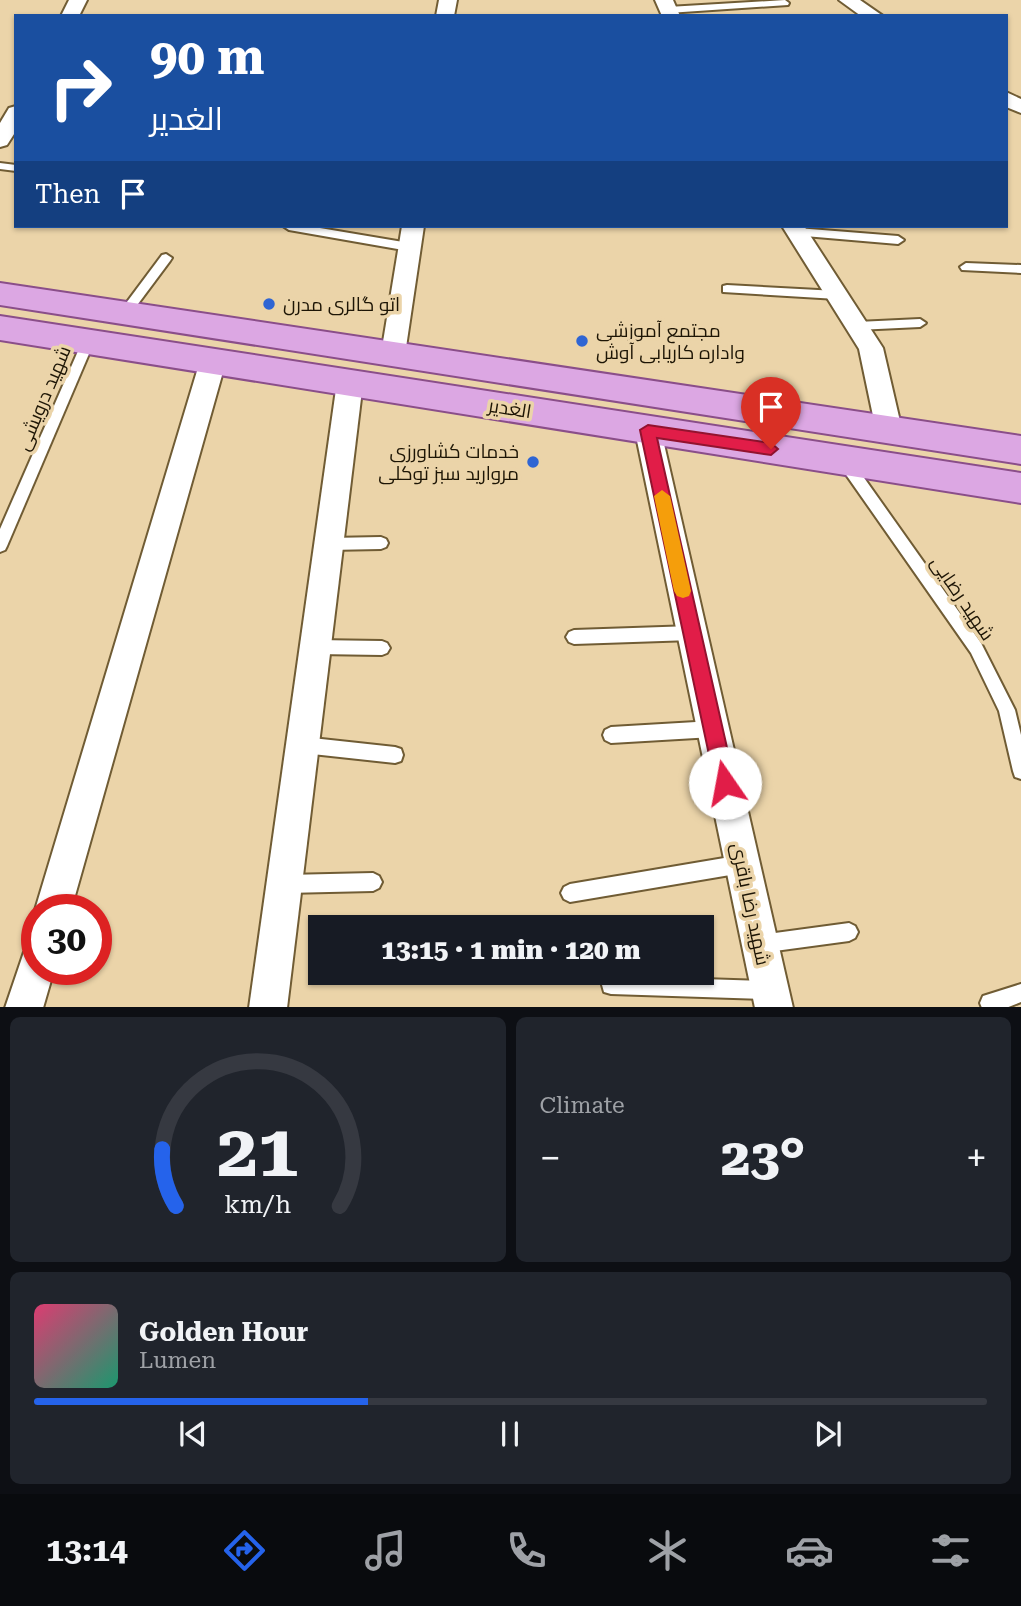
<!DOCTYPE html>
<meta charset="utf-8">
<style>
body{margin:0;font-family:"Roboto Serif",Cairo,serif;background:#20242c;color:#f1f3f6;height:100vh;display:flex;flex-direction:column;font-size:26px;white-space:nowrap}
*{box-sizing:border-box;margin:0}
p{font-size:23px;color:#9ea1a6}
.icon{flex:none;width:38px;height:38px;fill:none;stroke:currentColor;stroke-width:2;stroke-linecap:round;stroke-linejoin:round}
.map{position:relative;height:1007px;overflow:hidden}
.side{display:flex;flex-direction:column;gap:10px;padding:10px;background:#0d0f14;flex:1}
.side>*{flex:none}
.banner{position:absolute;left:14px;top:14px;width:994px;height:214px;border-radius:0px;box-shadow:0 2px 5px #0004;background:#1a4fa0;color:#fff;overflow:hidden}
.speed{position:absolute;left:21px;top:894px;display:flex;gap:14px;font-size:35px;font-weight:700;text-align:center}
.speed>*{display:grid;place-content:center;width:91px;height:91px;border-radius:50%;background:#171b24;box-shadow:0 2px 5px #0004;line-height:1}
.speed .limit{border:10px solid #d22;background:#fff;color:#111}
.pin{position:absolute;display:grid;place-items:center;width:60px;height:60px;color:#fff;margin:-72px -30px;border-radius:50% 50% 50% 0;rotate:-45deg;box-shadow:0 0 7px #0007}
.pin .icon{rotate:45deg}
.me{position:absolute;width:77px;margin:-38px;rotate:348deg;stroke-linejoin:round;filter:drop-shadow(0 0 5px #0008)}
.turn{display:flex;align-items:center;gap:24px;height:147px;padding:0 21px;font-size:32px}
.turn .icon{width:91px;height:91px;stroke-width:2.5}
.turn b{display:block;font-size:49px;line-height:60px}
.then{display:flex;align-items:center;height:66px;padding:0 21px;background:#0003;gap:14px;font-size:26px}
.big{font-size:52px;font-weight:800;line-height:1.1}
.side .tile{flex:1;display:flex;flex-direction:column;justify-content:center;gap:10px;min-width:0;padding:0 24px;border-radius:10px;background:#20242c}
.side .dial{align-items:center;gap:0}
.dial svg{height:182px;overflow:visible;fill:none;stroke:#363941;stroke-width:7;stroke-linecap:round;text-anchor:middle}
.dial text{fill:#f1f3f6;stroke:none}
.song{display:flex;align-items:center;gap:21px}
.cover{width:84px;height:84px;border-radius:10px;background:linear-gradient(135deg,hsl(340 70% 55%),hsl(160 70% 35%))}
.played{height:7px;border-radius:4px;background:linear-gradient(90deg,#2563eb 35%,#363941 35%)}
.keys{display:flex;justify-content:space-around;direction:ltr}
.heat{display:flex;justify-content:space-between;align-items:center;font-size:38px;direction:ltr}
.side .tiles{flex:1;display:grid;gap:10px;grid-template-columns:1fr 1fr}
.tile:last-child{grid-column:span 2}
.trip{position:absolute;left:308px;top:915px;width:406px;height:70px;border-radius:0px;background:#171b24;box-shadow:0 2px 5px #0004;font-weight:800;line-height:70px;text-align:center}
.tabs{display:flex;height:112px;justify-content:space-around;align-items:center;background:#090b0e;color:#9ea1a6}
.tabs .icon{width:49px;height:49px}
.tabs .selected{color:#2563eb}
.tabs b{font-size:32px;color:#f1f3f6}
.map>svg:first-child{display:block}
</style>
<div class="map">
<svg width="1021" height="1008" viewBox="0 0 1021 1008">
<rect width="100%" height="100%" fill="#ebd4a9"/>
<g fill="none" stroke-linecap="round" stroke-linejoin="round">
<g stroke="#705c34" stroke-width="4">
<g id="lane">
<polygon points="785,0 789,3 788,5 668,13 663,10 668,7"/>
<polygon points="0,163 16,165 16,171 0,169"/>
<polygon points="283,226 308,226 409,243 415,247 409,251 289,230"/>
<polygon points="797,228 898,236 904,240 898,244 793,235 793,229"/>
<polygon points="166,254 172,258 170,261 129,316 121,316 119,313 121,310 162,255"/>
<polygon points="966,263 1021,265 1021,273 962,270 960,267"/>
<polygon points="727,285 837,291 843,295 837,299 723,292 723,286"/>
<polygon points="920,319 926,323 920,327 857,330 851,326 857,322"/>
<polygon points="88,338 94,342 7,546 5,550 0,552 0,529 82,342"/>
<polygon points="845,457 850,458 981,643 1015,710 1021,735 1021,779 1015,777 1013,771 999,711 971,653 840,466 838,462 840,458"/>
<polygon points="381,537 386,539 388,543 386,547 381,549 329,550 324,548 322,544 324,540 329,538"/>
<polygon points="692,626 697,628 700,633 697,638 692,640 574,644 569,642 566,637 569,632 574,630"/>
<polygon points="316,640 382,641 387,643 390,648 387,653 382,655 316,654 311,652 308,647 311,642"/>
<polygon points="713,721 719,724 721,729 719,734 713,737 611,743 605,740 603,735 605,730 611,727"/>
<polygon points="303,737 395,747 401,749 403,755 401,761 395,763 303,753 297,750 295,745 297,740"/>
<polygon points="742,855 748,858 751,864 748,870 742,873 570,902 564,899 561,893 564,887 570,884"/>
<polygon points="373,873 379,876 382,882 379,888 373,891 286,893 280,890 277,884 280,878 286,875"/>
<polygon points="849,923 855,926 858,932 855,938 849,941 760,953 753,951 751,944 753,937 760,935"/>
<polygon points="611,976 767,981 774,983 776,990 774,997 767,999 611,994 604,992 602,985 604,978"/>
<polygon points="1021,984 1021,1002 1006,1008 982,1008 980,1003 983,996"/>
</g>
</g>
<g stroke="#705c34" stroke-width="4">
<g id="street">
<polygon points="69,0 87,0 79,16 61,16"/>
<polygon points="439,0 457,0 454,16 436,16"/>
<polygon points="655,0 673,0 680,16 662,16"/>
<polygon points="839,0 860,0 883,16 861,16"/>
<polygon points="1006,92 1021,99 1021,113 1006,107"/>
<polygon points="16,106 16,131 7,145 0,147 0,123 9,108"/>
<polygon points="402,226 424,226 405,354 402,360 393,363 384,360 381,354"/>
<polygon points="782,226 804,226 883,348 902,430 898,437 889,440 880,437 876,430 859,349"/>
<polygon points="213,352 222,355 226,361 71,910 37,910 37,914 35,910 200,361 204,355"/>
<polygon points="350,373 359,375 363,382 287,1008 249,1008 337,382 341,375"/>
<polygon points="648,421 657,424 661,431 793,1008 755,1008 635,431 639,424"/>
<polygon points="37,946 37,970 54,970 43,1008 5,1008 24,952"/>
</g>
</g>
<g stroke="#8a4e89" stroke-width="4">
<g id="primary">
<polygon points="0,283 1021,436 1021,464 0,305"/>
<polygon points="0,316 1021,473 1021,503 0,340"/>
</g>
</g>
<use href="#lane" fill="#fff" fill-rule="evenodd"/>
<use href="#street" fill="#fff" fill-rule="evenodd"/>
<use href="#primary" fill="#dca7e3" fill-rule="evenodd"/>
</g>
<polygon fill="#e11d48" stroke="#92132f" stroke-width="2" points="648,425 771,443 778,449 771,455 657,438 735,783 732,789 725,792 718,789 715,783 640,430"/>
<polygon fill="#f59e0b" points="662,490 670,496 691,591 689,596 683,598 677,596 674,591 654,496"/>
<g fill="#2f65d3" stroke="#ebd4a9" stroke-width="2.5">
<circle cx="269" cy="304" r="7"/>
<circle cx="582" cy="341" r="7"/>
<circle cx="533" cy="462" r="7"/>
</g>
<g text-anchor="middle" stroke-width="7" stroke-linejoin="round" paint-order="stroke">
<g font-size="19" fill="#1d1505" stroke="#ebd4a9" text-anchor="start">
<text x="283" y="311">اتو گالری مدرن</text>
<text x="596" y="337">مجتمع آموزشی<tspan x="596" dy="22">واداره کاریابی آوش</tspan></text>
<text x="519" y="458" text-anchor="end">خدمات کشاورزی<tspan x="519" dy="22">مروارید سبز توکلی</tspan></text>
</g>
<g font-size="19" fill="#1d1505" stroke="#ebd4a9">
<text transform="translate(43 398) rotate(-67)" y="7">شهید درویشی</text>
<text transform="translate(510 408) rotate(9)" y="7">الغدیر</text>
<text transform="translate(963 598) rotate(56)" y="7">شهید رضایی</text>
<text transform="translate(751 904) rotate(78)" y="7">شهید رضا باقری</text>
</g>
</g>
</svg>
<div class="speed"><div class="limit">30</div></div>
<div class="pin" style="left:771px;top:449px;background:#d93025"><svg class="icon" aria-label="arrive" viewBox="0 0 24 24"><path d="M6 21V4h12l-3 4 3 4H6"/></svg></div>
<svg class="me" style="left:725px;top:783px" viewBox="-20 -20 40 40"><circle r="19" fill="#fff"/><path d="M0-13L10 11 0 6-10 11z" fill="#e11d48"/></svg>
<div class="trip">13:15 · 1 min · 120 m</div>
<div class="banner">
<div class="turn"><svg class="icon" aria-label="right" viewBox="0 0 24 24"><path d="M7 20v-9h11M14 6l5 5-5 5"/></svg><div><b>90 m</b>الغدیر</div></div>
<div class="then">Then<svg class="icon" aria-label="arrive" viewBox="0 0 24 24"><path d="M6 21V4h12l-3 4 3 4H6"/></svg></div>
</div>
</div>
<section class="side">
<div class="tiles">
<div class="tile dial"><svg viewBox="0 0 100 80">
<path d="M14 69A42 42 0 1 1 86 69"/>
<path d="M14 69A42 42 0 0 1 8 44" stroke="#2563eb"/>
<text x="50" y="56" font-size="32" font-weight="700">21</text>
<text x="50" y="72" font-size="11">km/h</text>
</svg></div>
<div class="tile"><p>Climate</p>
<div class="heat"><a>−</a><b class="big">23°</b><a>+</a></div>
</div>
<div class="tile">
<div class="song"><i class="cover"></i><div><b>Golden Hour</b><p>Lumen</p></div></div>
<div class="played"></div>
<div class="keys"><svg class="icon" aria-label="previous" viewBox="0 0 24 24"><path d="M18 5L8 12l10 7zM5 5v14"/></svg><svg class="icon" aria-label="pause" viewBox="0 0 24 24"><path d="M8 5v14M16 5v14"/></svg><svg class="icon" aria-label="next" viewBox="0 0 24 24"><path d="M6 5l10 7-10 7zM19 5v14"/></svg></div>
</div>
</div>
</section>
<nav class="tabs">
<b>13:14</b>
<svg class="icon selected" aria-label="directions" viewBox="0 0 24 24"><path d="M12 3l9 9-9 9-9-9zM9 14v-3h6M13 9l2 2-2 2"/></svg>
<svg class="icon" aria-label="music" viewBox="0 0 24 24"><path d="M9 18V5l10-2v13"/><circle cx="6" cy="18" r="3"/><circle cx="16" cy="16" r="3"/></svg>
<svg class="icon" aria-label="phone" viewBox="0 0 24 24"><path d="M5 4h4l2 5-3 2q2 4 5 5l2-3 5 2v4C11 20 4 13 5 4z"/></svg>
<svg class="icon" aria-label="climate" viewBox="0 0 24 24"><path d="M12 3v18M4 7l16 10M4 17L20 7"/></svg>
<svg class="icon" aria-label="car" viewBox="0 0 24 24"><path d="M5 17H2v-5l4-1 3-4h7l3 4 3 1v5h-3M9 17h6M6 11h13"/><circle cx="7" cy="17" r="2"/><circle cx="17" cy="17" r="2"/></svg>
<svg class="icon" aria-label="filters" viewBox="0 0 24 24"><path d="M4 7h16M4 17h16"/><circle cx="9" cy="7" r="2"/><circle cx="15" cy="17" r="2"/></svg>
</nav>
